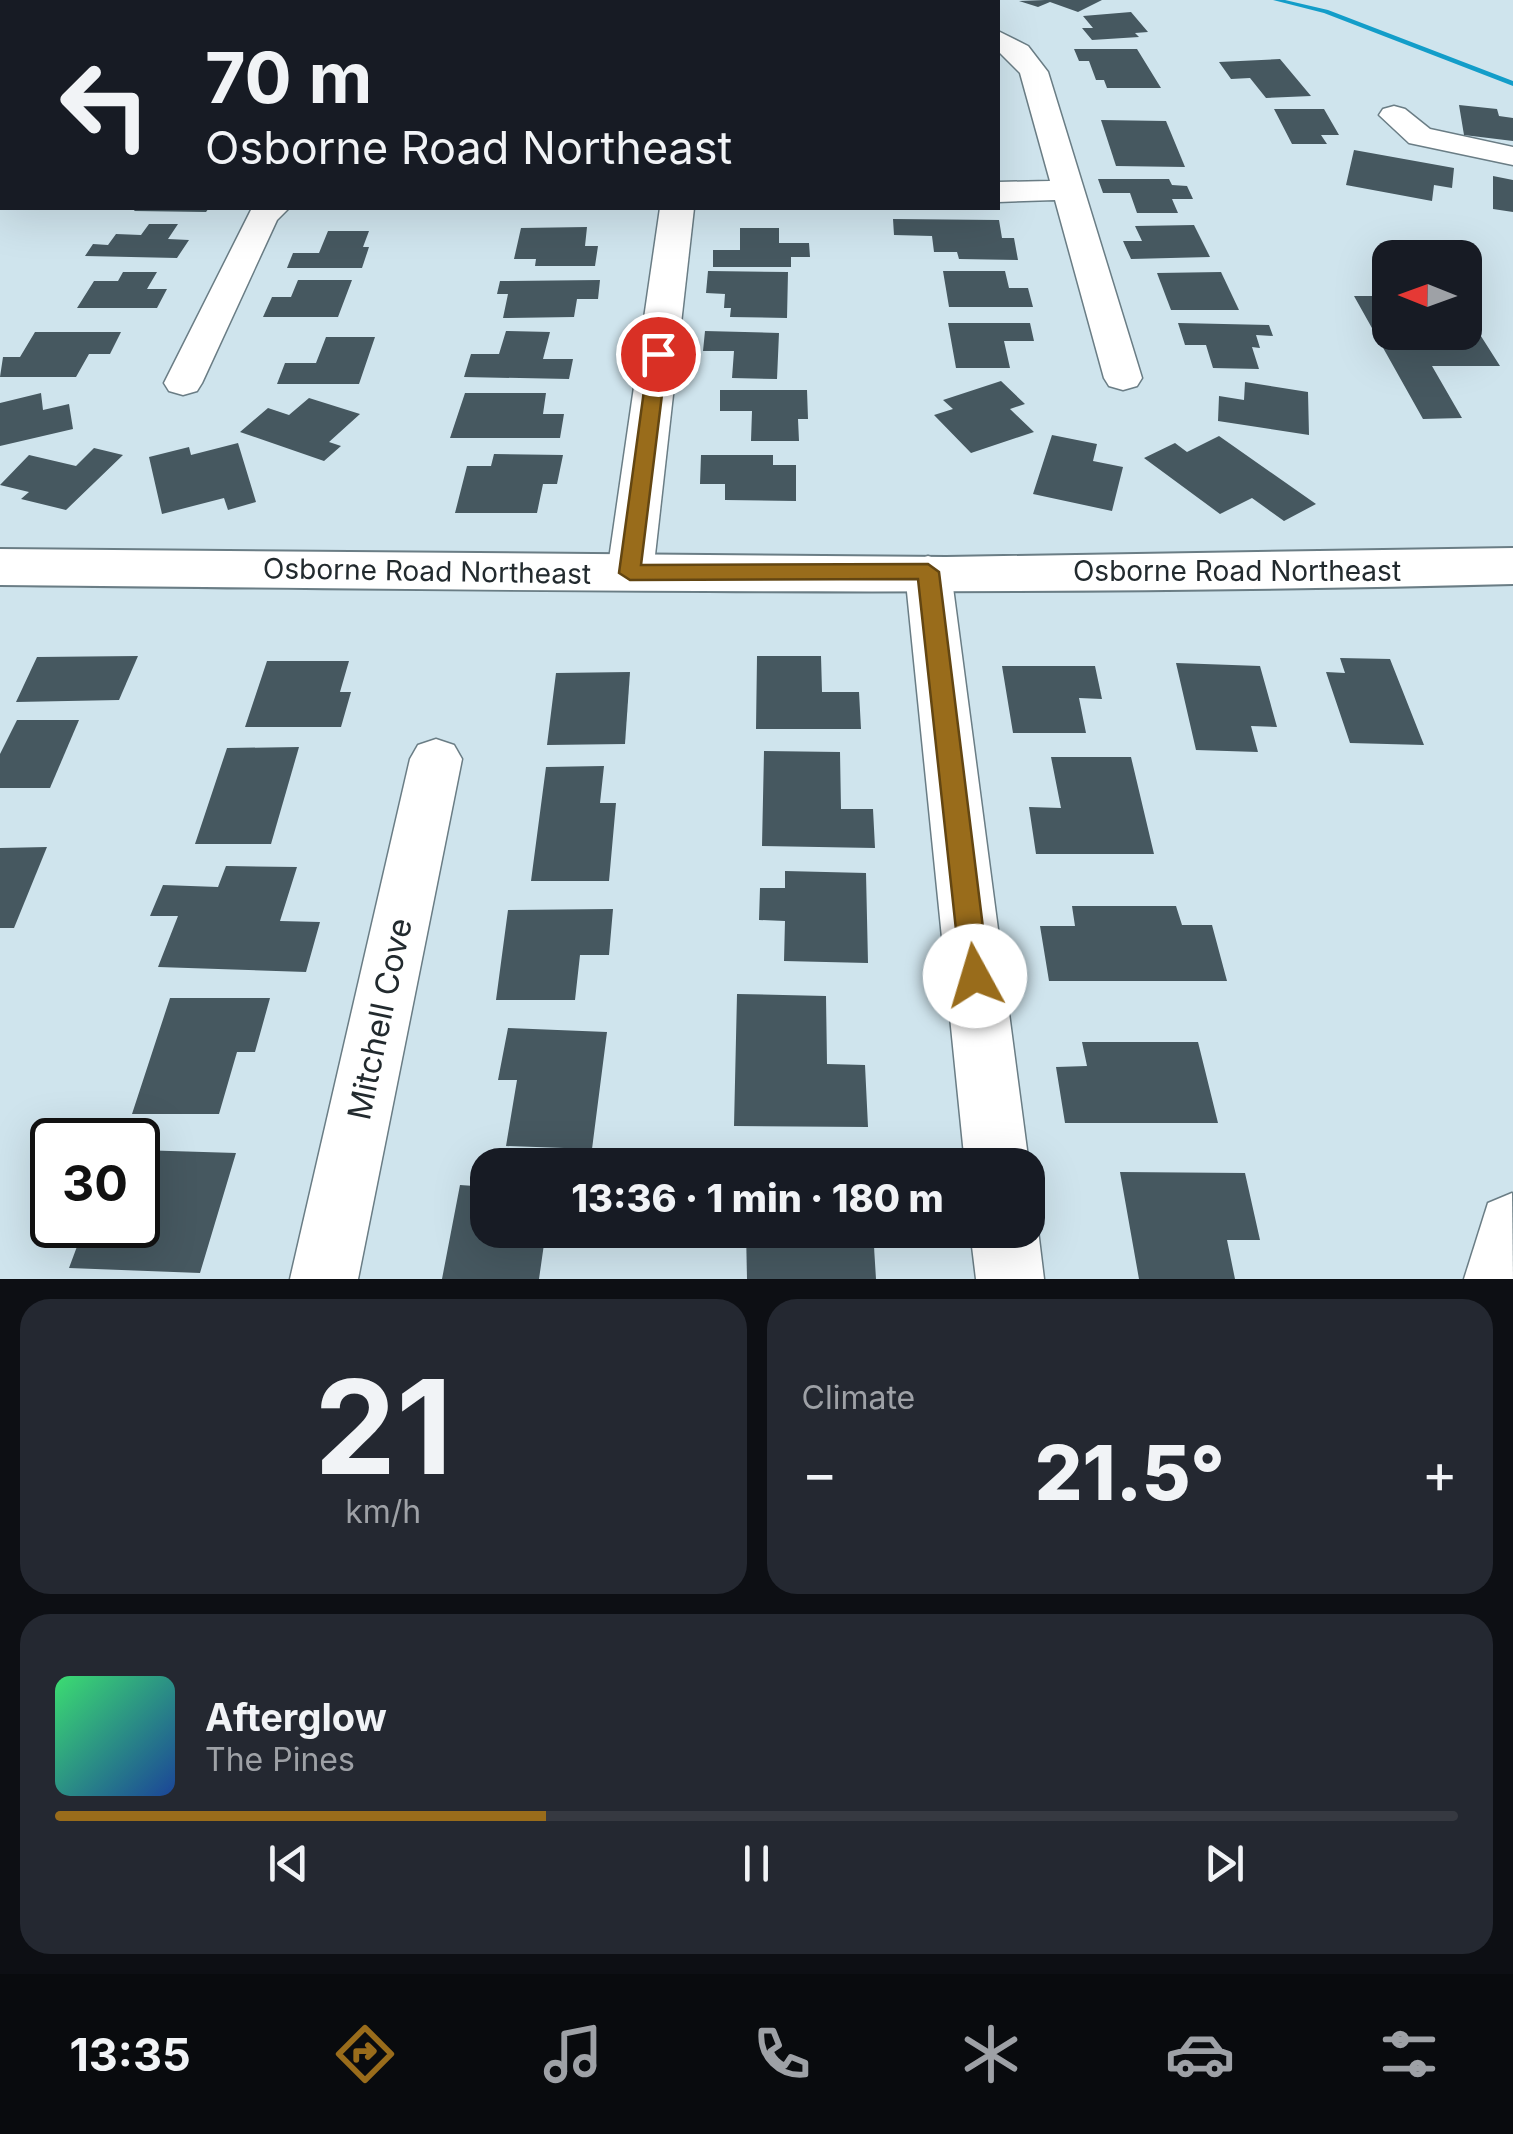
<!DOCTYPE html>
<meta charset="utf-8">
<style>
body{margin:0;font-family:Inter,sans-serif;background:#242831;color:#f1f3f6;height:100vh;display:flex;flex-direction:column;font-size:38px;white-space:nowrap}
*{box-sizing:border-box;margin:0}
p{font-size:32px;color:#9ea1a6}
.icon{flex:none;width:55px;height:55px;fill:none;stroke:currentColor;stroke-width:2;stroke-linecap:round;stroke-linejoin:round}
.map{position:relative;height:1279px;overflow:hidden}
.drawer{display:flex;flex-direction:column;gap:20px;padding:20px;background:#0d0f14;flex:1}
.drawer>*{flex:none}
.banner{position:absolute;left:0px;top:0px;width:1000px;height:210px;box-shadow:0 10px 40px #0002;background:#171b24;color:#f1f3f6;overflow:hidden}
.needle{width:65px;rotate:271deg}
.controls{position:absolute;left:1372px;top:240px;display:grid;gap:20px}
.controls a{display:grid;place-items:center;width:110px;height:110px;border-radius:20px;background:#171b24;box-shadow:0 10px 40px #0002;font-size:50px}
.speed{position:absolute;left:30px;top:1118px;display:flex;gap:20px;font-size:50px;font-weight:700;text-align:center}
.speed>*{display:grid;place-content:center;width:130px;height:130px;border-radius:50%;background:#171b24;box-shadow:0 10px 40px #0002;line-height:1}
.speed .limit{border:5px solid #111;border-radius:15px;background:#fff;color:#111}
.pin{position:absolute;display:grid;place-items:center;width:85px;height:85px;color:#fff;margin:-42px;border:5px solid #fff;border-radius:50%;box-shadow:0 2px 10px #0007}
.me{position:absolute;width:110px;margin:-55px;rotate:354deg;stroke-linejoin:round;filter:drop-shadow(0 0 8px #0008)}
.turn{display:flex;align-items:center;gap:35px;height:210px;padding:0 40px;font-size:45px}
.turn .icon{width:130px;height:130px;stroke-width:2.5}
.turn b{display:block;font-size:70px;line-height:85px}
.big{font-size:75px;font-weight:800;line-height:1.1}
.drawer .tile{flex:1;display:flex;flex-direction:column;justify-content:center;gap:15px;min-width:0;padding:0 35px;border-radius:30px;background:#242831}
.drawer .dial{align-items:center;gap:0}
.dial b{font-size:130px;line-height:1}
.song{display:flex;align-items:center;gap:30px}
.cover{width:120px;height:120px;border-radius:15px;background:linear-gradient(135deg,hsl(140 70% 55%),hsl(220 70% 35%))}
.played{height:10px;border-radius:5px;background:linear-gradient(90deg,#996c1b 35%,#363941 35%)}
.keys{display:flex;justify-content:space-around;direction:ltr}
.heat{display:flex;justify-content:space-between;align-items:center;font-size:55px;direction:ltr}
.drawer .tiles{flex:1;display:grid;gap:20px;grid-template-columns:1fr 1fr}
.tile:last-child{grid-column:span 2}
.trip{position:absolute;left:470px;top:1148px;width:575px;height:100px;border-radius:30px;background:#171b24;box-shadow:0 10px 40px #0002;font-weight:800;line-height:100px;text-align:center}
.tabs{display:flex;height:160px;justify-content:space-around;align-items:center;background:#090b0e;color:#9ea1a6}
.tabs .icon{width:70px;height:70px}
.tabs .active{color:#996c1b}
.tabs b{font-size:45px;color:#f1f3f6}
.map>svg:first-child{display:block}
</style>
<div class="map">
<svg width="1513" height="1279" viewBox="0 0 1513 1279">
<rect width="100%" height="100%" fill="#cfe4ed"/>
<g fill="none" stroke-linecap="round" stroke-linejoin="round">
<polygon fill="#139dc9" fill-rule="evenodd" points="1273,0 1285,0 1328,10 1513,81 1513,86 1324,13"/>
</g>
<g fill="#465860">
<polygon points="1045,0 1102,0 1078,12 1050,2 1038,7 1019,1"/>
<polygon points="1131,12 1148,32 1135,33 1139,37 1092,40 1082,28 1093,28 1083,16"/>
<polygon points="1074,49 1137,49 1161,88 1107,88 1104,80 1096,80 1089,61 1079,61"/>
<polygon points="1280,59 1311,96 1266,98 1250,78 1231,79 1219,62"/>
<polygon points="1459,105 1497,109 1499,116 1513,118 1513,141 1464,135"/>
<polygon points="1274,109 1324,109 1339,135 1321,135 1327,144 1292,144"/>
<polygon points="1101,120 1166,121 1185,167 1116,166"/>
<polygon points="1354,150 1454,168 1452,188 1434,185 1432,201 1346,185"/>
<polygon points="1493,176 1513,180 1513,212 1493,209"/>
<polygon points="1098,179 1169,179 1172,185 1187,186 1193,199 1172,199 1178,213 1137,213 1130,193 1103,193"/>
<polygon points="136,208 209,208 206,212 134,211"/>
<polygon points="893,219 999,220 1002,238 1014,238 1018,260 959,259 957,252 934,252 932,236 894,235"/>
<polygon points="149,224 178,224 168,239 189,240 177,258 85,256 93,244 108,245 116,234 141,235"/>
<polygon points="1194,225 1210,257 1131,259 1123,241 1142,241 1135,226"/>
<polygon points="587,227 585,246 598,246 595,266 535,266 536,259 514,259 521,228"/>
<polygon points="740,228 779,228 779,243 809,243 810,257 791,257 791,267 713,267 713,250 740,250"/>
<polygon points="328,231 369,231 363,247 369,247 362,268 287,268 293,253 319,253"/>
<polygon points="708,271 788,272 787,318 730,317 731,308 724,308 725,294 706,293"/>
<polygon points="943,271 1005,271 1009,288 1028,288 1033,307 949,307"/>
<polygon points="123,272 157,272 147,289 167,289 157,308 77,308 94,281 118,281"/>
<polygon points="1221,272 1239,310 1171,310 1157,273"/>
<polygon points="298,280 352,280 338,317 263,317 272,297 291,297"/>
<polygon points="600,280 598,299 577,299 574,317 503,318 508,294 497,294 500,281"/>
<polygon points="1354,296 1390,296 1390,332 1465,332 1465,311 1500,366 1432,366 1462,418 1423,419"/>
<polygon points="948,323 1030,323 1034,341 1004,341 1010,368 956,368"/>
<polygon points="1178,323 1269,325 1273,336 1256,335 1260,348 1252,347 1259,369 1213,368 1206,345 1185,345"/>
<polygon points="506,331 550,332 543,359 573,359 569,379 464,377 471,354 499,354"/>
<polygon points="705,331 779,333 777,379 732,378 734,351 703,351"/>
<polygon points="35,332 121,332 110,354 89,354 76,377 0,377 3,357 20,357"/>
<polygon points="326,337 375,337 359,384 277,384 285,363 316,363"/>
<polygon points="1001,381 1025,404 1010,409 1034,432 971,453 934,415 953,409 943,400"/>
<polygon points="1245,382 1308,392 1309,435 1218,421 1219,396 1244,400"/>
<polygon points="720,390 807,390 808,419 798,419 799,441 751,441 752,411 720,411"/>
<polygon points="41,393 43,410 69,404 73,429 0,446 0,403"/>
<polygon points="465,393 546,393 543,414 564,414 560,438 450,438"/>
<polygon points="309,398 360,414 329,442 341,446 324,461 240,432 268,408 289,415"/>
<polygon points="1052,435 1097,444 1093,461 1123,467 1112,511 1033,494"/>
<polygon points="1219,436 1316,504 1284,521 1252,498 1220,514 1144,458 1175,443 1187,452"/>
<polygon points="238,443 256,502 228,510 224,498 162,514 149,457 189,447 191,455"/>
<polygon points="94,448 123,455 66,510 21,499 29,492 0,485 29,455 76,466"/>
<polygon points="494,454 563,455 557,484 543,484 537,513 455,513 467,466 491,466"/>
<polygon points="701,455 773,455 773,465 796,465 796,501 725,500 725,484 700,484"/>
<polygon points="138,656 119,700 16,702 37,657"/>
<polygon points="757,656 821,656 822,692 859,692 861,729 756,729"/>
<polygon points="1340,658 1390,659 1424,745 1350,743 1326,672 1345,673"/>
<polygon points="267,661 349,661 340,692 351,692 341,727 245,727"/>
<polygon points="1176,663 1260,666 1277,727 1251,726 1258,752 1196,750"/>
<polygon points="1002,666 1095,666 1102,699 1079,698 1086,733 1013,733"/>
<polygon points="630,672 625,744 547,745 556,673"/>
<polygon points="17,720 79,720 50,788 0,788 0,754"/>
<polygon points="299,747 271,844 195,844 227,748"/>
<polygon points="764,751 840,752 841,809 873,809 875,848 762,846"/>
<polygon points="1051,757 1131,757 1154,854 1036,854 1029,807 1061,808"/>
<polygon points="604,766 600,803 616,803 609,881 531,881 546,767"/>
<polygon points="47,847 14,928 0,928 0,848"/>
<polygon points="226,866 297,867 280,921 320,922 306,972 158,967 178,916 150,916 163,885 218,887"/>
<polygon points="785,871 866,873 868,963 784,961 785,921 759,920 760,888 785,888"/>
<polygon points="1072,906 1176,906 1182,925 1212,925 1227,981 1049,981 1040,926 1075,926"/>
<polygon points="613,909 609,955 580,955 575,1000 496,1000 508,910"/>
<polygon points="737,994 826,996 827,1064 865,1065 868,1127 734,1126"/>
<polygon points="170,998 270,998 255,1052 237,1052 219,1114 132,1114"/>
<polygon points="508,1028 607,1032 592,1149 506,1146 517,1080 498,1080"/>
<polygon points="1082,1042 1198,1042 1218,1123 1065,1123 1056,1067 1087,1066"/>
<polygon points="138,1150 236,1153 200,1273 69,1268 85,1225 138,1225"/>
<polygon points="1120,1172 1245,1173 1260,1240 1227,1240 1235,1279 1139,1279"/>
<polygon points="460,1185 488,1187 488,1230 546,1230 539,1279 442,1279"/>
<polygon points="746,1230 873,1230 876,1279 747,1279"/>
</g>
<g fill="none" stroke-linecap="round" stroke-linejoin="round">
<g stroke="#6a7d85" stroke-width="3">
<g id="minor">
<polygon points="517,0 595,0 596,2 519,2"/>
<polygon points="998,31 1028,46 1048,72 1142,378 1137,386 1123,390 1109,386 1104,378 1055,200 998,202 998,182 1050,181 1020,73 998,51"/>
<polygon points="0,55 2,56 2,73 0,73"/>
<polygon points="1394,106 1405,109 1430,129 1513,147 1513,165 1409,143 1379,115 1383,109"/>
<polygon points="252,208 289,208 277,220 202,383 197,391 183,395 169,391 164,383"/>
<polygon points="660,208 694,208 653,573 646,584 630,589 614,584 607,573"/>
<polygon points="928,556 944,561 951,572 1029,1165 1028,1170 1028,1165 965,1165 905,572 912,561"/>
<polygon points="436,739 454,745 462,759 358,1279 290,1279 410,759 418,745"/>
<polygon points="1512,1193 1513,1279 1464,1279 1488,1203"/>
<polygon points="1028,1206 1038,1230 1044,1279 976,1279 970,1230 1028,1230"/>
</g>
</g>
<g stroke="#6a7d85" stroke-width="4">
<path id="tertiary" d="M1513 548V584C1009 597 504 590 0 585V549L946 557Z"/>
</g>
<use href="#minor" fill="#fff" fill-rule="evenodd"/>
<use href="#tertiary" fill="#fff" fill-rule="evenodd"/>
</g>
<polygon fill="#996c1b" stroke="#634612" stroke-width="2.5" points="658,348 667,354 641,565 928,564 939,572 989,976 985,985 975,988 965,985 961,976 918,579 630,580 619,573 649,354"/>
<g text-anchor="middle" stroke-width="10" stroke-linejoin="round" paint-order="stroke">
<g font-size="28" fill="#222a2e" stroke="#fff">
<text transform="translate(427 571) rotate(1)" y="10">Osborne Road Northeast</text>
<text x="1237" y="581">Osborne Road Northeast</text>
</g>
<g font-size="32" fill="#222a2e" stroke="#fff">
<text transform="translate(380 1019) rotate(-78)" y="11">Mitchell Cove</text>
</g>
</g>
</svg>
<div class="controls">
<a><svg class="needle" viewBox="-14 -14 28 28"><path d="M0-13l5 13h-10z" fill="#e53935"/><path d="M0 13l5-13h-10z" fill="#9ea1a6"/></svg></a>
</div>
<div class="speed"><div class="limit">30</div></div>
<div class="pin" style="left:658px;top:354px;background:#d93025"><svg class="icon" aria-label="arrive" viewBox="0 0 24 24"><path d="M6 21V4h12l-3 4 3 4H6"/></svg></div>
<svg class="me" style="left:975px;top:976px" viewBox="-20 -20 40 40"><circle r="19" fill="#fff"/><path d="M0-13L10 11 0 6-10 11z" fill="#996c1b"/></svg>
<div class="trip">13:36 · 1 min · 180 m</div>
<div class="banner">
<div class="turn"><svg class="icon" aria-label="left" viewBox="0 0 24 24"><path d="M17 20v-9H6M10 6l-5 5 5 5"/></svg><div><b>70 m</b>Osborne Road Northeast</div></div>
</div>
</div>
<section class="drawer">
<div class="tiles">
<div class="tile dial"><b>21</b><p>km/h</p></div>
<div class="tile"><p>Climate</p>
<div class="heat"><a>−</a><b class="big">21.5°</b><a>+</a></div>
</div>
<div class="tile">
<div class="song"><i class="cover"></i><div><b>Afterglow</b><p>The Pines</p></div></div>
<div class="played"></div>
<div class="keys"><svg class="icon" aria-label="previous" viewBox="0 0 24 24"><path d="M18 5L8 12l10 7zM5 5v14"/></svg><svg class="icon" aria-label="pause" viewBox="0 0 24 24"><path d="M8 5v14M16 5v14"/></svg><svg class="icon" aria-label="next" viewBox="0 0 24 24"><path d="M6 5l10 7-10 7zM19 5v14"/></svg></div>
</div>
</div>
</section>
<nav class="tabs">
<b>13:35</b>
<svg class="icon active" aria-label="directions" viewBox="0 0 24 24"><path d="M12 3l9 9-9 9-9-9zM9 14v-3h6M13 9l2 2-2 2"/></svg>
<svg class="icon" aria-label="music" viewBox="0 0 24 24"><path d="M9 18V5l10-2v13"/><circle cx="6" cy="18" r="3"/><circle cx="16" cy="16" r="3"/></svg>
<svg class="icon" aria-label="phone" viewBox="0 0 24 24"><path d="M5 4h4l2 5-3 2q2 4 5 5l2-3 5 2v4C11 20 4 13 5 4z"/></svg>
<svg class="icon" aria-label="climate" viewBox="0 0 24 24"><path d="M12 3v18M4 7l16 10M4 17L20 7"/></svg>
<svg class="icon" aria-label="car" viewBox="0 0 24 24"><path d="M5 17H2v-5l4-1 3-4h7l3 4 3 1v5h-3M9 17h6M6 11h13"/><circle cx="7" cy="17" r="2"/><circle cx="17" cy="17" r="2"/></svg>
<svg class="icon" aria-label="filters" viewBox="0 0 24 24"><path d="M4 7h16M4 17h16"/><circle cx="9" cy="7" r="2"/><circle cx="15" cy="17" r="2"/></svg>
</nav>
